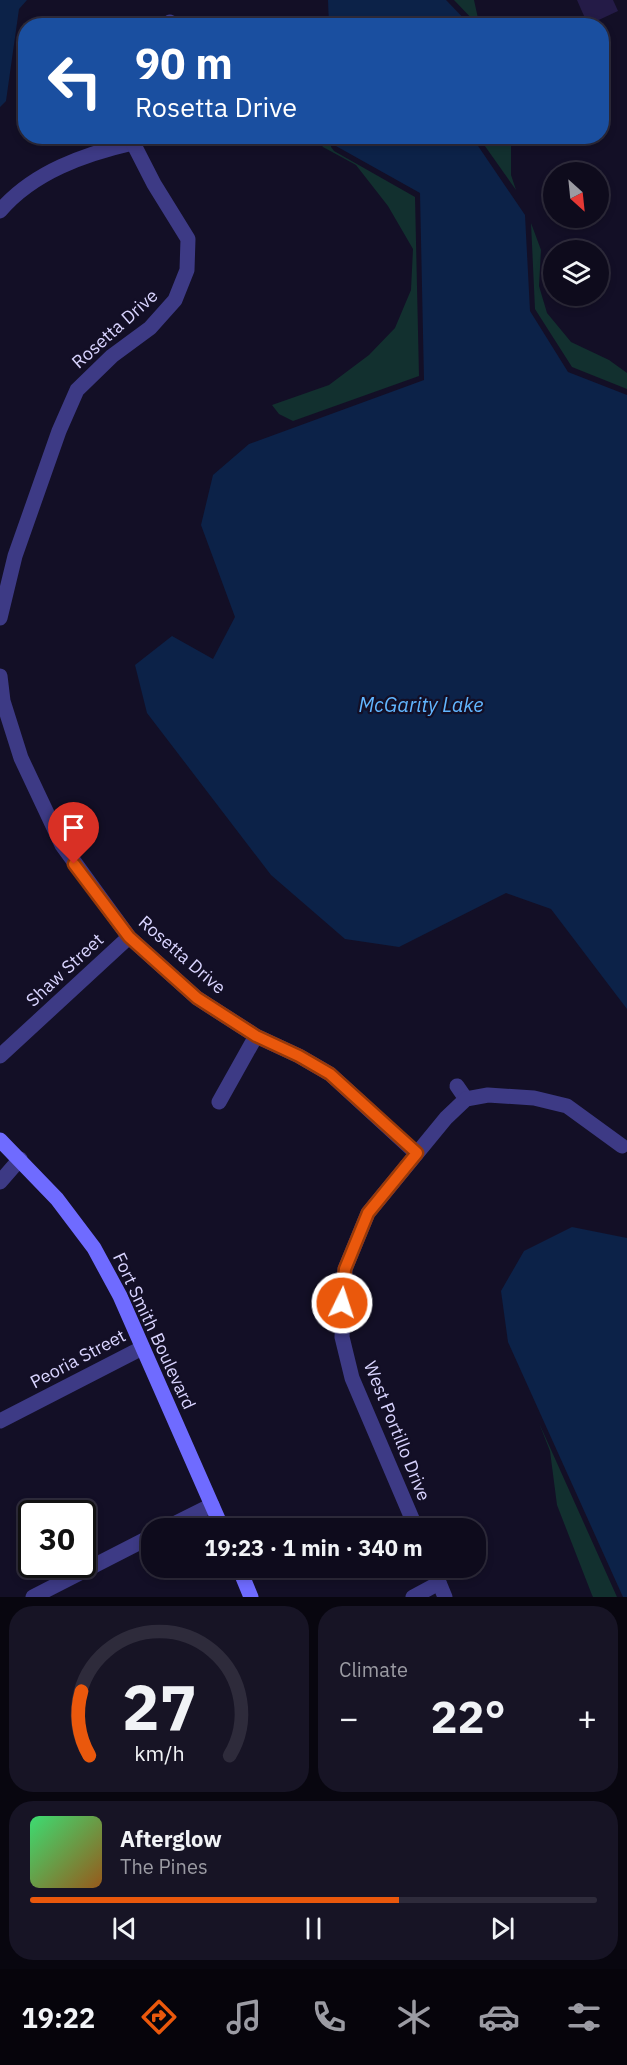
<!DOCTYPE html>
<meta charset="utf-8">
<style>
body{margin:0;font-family:"IBM Plex Sans",sans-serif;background:#171425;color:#f1f3f6;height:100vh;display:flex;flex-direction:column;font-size:22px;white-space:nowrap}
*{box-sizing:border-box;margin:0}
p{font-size:20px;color:#9b9ba3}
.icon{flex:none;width:33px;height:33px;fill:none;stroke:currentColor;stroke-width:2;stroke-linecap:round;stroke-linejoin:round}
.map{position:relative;height:1597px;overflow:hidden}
.side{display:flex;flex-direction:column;gap:9px;padding:9px;background:#08060f;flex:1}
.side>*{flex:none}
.hud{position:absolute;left:18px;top:18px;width:591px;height:126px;border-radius:24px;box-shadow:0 3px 9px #0003,0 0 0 2px #2e2b3b;background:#1a4fa0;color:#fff;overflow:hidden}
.needle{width:39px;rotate:153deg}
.buttons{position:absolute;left:543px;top:162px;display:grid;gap:12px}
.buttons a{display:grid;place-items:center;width:66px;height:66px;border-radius:50%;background:#0e0b1c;box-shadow:0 3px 9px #0003,0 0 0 2px #2e2b3b;font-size:30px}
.speed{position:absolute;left:18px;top:1500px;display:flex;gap:12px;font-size:30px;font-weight:700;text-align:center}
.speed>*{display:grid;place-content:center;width:78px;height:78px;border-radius:50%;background:#0e0b1c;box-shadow:0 3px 9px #0003,0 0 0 2px #2e2b3b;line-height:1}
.speed .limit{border:3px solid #111;border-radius:9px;background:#fff;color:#111}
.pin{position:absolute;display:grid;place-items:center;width:51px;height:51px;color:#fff;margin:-62px -26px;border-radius:50% 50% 50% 0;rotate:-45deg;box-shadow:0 0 6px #0007}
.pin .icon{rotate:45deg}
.me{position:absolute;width:66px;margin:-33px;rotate:4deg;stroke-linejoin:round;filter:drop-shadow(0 0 4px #0008)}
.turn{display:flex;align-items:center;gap:21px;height:126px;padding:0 18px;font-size:27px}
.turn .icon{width:78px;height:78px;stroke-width:2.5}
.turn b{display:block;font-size:42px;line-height:51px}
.big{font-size:45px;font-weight:800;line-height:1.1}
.side .widget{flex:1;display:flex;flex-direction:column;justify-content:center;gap:9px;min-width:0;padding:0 21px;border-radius:24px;background:#171425}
.side .dial{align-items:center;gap:0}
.dial svg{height:156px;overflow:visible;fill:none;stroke:#2e2b3b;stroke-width:7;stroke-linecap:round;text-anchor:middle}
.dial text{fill:#f1f3f6;stroke:none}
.song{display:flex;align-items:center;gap:18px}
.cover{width:72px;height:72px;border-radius:9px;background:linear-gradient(135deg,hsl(140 70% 55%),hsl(30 70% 35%))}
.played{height:6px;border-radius:3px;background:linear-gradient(90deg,#ea580c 65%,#2e2b3b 65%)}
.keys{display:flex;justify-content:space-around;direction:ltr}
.heat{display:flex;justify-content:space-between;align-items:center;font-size:33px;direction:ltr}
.side .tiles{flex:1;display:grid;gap:9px;grid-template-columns:1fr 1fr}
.widget:last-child{grid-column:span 2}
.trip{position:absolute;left:141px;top:1518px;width:345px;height:60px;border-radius:24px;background:#0e0b1c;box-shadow:0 3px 9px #0003,0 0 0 2px #2e2b3b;font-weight:800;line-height:60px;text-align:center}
.menu{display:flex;height:96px;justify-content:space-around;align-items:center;background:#06040b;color:#9b9ba3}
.menu .icon{width:42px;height:42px}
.menu .on{color:#ea580c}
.menu b{font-size:27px;color:#f1f3f6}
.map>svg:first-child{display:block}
</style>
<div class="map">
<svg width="627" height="1597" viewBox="0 0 627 1597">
<rect width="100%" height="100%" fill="#130f26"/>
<g fill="#12302f">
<polygon points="454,0 474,0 479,23 507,19 507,25 478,25"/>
<polygon points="315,137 330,137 331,147 334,151 415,197 419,376 293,421 279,414 272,405 329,385 369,355 395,328 411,290 413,249 388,206 356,165 323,147"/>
<polygon points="480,137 511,137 511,175 516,190 480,139"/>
<polygon points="531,223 541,250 539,286 547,313 571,342 609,360 627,373 627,389 572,367 535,309"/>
<polygon points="539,1423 617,1597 593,1597 592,1595 557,1505 550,1451"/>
</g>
<g fill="#0c2248">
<polygon points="0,0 27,0 19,9 6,101 0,107"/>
<polygon points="328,0 446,0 470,25 329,25"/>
<polygon points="336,137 474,137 474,140 525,215 530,311 568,372 627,395 627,1009 551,909 506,893 399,947 345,939 271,875 147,713 135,665 172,636 213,659 235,617 201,525 213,475 249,444 424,380 420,193 336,146"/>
<polygon points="572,1227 627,1238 627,1597 623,1597 508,1342 501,1291 524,1251"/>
</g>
<polygon fill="#241b47" points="577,0 613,0 618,11 588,25"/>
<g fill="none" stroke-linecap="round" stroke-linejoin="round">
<g stroke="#3d3a85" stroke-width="15">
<polyline points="169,26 170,22"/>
<path d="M0 211C33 172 85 154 133 143"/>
<polyline points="0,618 15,556 59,431 77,390 112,356 150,328 175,300 187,270 188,239 154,184 133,143"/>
<polyline points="0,676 3,701 21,758 62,845 129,937 197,998 256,1036 299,1056 330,1074 416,1153"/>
<polyline points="0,1056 129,937"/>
<polyline points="457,1086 466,1099"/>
<polyline points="219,1102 256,1036"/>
<polyline points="0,1182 20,1159"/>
<polyline points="0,1421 142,1348"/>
<polyline points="166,1528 212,1505"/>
<polyline points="416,1528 352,1378 342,1337 345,1269 368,1213 446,1118 466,1099 488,1095 534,1098 567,1106 622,1146"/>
<polyline points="433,1568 445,1597"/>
<polyline points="33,1597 152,1536"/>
<polyline points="413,1597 439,1583"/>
</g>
<g stroke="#6f6bff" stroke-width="15">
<polyline points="0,1140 57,1199 94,1248 120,1296 222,1528"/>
<polyline points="239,1568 251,1597"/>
</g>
</g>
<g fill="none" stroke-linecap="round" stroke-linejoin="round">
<g stroke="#983908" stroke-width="15">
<polyline id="route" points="74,864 129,937 197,998 256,1036 299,1056 330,1074 417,1153 368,1213 345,1269 342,1303"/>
</g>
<use href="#route" stroke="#ea580c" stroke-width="10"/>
</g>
<g text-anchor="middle" stroke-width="4.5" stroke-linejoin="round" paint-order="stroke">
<g font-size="18" fill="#d9d4ff" stroke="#130f26">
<text transform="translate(115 329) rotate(-42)" y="6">Rosetta Drive</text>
<text transform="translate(182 955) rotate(41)" y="6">Rosetta Drive</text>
<text transform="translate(65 970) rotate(-43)" y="6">Shaw Street</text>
<text transform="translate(154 1331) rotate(65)" y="6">Fort Smith Boulevard</text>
<text transform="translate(78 1359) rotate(-28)" y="6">Peoria Street</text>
<text transform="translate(397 1431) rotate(68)" y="6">West Portillo Drive</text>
</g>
<g font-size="20" font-style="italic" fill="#62b6ff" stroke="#130f26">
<text x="421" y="712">McGarity Lake</text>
</g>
</g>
</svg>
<div class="buttons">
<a><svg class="needle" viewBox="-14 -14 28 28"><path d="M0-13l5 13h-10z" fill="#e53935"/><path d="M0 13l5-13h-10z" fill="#9b9ba3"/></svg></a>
<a><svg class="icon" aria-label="layers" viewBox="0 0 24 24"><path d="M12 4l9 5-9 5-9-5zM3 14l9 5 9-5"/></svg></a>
</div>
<div class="speed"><div class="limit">30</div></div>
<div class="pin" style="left:74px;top:864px;background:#d93025"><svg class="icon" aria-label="arrive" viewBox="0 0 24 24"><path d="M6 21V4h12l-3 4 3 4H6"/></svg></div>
<svg class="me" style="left:342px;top:1303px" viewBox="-20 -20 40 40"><circle r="17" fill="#ea580c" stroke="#fff" stroke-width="3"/><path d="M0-11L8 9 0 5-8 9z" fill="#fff"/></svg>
<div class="trip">19:23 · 1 min · 340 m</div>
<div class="hud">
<div class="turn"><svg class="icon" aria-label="left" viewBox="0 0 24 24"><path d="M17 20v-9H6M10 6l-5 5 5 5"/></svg><div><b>90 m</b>Rosetta Drive</div></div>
</div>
</div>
<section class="side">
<div class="tiles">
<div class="widget dial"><svg viewBox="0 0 100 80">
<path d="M14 69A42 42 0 1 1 86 69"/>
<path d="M14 69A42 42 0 0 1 10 36" stroke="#ea580c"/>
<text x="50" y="56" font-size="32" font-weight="700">27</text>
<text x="50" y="72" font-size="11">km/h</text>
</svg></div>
<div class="widget"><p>Climate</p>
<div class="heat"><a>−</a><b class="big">22°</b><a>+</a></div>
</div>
<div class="widget">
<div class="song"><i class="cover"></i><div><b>Afterglow</b><p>The Pines</p></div></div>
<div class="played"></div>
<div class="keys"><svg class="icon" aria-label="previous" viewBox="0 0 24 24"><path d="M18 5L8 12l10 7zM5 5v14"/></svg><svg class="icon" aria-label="pause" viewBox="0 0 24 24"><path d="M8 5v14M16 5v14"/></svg><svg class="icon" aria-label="next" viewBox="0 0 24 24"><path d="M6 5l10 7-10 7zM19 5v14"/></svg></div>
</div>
</div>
</section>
<nav class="menu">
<b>19:22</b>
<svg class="icon on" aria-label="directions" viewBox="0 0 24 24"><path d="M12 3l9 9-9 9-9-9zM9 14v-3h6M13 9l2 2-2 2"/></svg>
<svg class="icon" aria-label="music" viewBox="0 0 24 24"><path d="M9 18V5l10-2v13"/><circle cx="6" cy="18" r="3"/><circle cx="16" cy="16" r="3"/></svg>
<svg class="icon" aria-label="phone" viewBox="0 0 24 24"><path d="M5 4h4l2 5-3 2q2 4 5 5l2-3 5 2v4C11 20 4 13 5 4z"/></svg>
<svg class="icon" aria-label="climate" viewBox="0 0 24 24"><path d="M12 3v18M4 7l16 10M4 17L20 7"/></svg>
<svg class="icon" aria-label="car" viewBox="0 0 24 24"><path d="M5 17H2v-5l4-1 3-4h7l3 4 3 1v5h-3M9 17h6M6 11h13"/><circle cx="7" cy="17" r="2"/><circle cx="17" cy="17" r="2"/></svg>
<svg class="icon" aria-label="filters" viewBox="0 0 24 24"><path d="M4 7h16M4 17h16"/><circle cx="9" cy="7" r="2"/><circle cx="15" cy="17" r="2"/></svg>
</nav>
